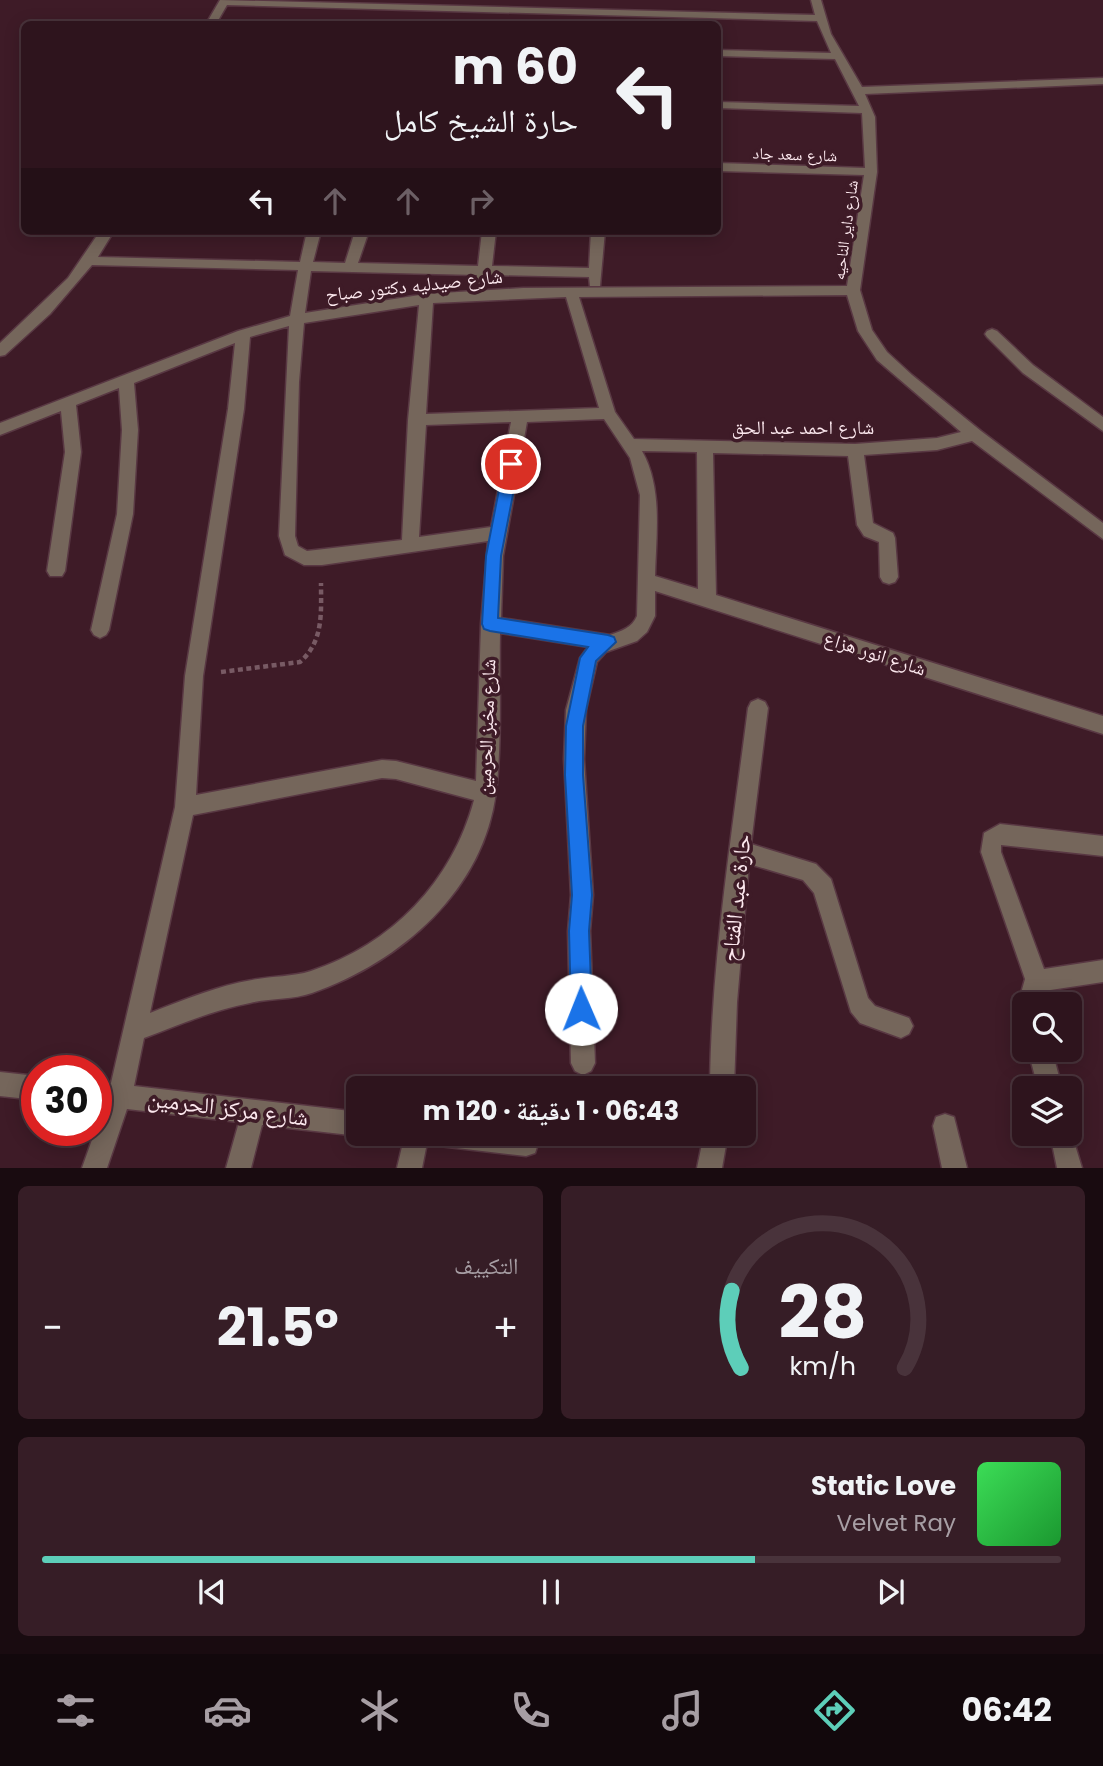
<!DOCTYPE html>
<html lang="ar">
<meta charset="utf-8">
<style>
body{margin:0;font-family:Poppins,"Noto Naskh Arabic",sans-serif;background:#361d26;color:#f1f3f6;direction:rtl;height:100vh;display:flex;flex-direction:column;font-size:26px;white-space:nowrap}
*{box-sizing:border-box;margin:0}
p{font-size:23px;color:#a79ea4}
.icon{flex:none;width:38px;height:38px;fill:none;stroke:currentColor;stroke-width:2;stroke-linecap:round;stroke-linejoin:round}
.map{position:relative;height:1168px;overflow:hidden;direction:ltr}
.panel{display:flex;flex-direction:column;gap:18px;padding:18px;background:#190b10;flex:1}
.panel>*{flex:none}
.guide{position:absolute;left:21px;top:21px;width:700px;height:214px;border-radius:10px;box-shadow:0 4px 18px #0003,0 0 0 2px #49333b;direction:rtl;background:#2e141d;color:#f1f3f6;overflow:hidden}
.fabs{position:absolute;left:1012px;top:992px;display:grid;gap:14px}
.fabs a{display:grid;place-items:center;width:70px;height:70px;border-radius:10px;background:#2e141d;box-shadow:0 4px 18px #0003,0 0 0 2px #49333b;font-size:35px}
.speed{position:absolute;left:21px;top:1055px;display:flex;gap:14px;font-size:35px;font-weight:700;text-align:center}
.speed>*{display:grid;place-content:center;width:91px;height:91px;border-radius:50%;background:#2e141d;box-shadow:0 4px 18px #0003,0 0 0 2px #49333b;line-height:1}
.speed .limit{border:10px solid #d22;background:#fff;color:#111}
.pin{position:absolute;display:grid;place-items:center;width:60px;height:60px;color:#fff;margin:-30px;border:4px solid #fff;border-radius:50%;box-shadow:0 2px 7px #0007}
.me{position:absolute;width:77px;margin:-38px;rotate:359deg;stroke-linejoin:round;filter:drop-shadow(0 0 5px #0008)}
.turn{display:flex;align-items:center;gap:24px;height:147px;padding:0 28px;font-size:32px}
.turn .icon{width:91px;height:91px;stroke-width:2.5}
.turn b{display:block;font-size:49px;line-height:60px}
.lanes{display:flex;align-items:center;height:66px;padding:0 28px;background:#0003;justify-content:center;gap:35px;direction:ltr}
.lanes .off{opacity:.35}
.big{font-size:52px;font-weight:700;line-height:1.1}
.panel .tile{flex:1;display:flex;flex-direction:column;justify-content:center;gap:10px;min-width:0;padding:0 24px;border-radius:10px;background:#361d26}
.panel .dial{align-items:center;gap:0}
.dial svg{height:182px;overflow:visible;fill:none;stroke:#49333b;stroke-width:7;stroke-linecap:round;text-anchor:middle}
.dial text{fill:#f1f3f6;stroke:none}
.song{display:flex;align-items:center;gap:21px}
.cover{width:84px;height:84px;border-radius:10px;background:linear-gradient(135deg,hsl(130 70% 55%),hsl(130 70% 35%))}
.played{height:7px;border-radius:4px;background:linear-gradient(90deg,#5dceb9 70%,#49333b 70%)}
.keys{display:flex;justify-content:space-around;direction:ltr}
.heat{display:flex;justify-content:space-between;align-items:center;font-size:38px;direction:ltr}
.panel .tiles{flex:1;display:grid;gap:18px;grid-template-columns:1fr 1fr}
.tile:last-child{grid-column:span 2}
.trip{position:absolute;left:346px;top:1076px;width:410px;height:70px;border-radius:10px;background:#2e141d;box-shadow:0 4px 18px #0003,0 0 0 2px #49333b;font-weight:700;line-height:70px;text-align:center;direction:rtl}
.dock{display:flex;height:112px;justify-content:space-around;align-items:center;background:#12080c;color:#a79ea4}
.dock .icon{width:49px;height:49px}
.dock .on{color:#5dceb9}
.dock b{font-size:32px;color:#f1f3f6}
.map>svg:first-child{display:block}
</style>
<div class="map">
<svg width="1103" height="1168" viewBox="0 0 1103 1168">
<rect width="100%" height="100%" fill="#3e1b27"/>
<g fill="none" stroke-linecap="round" stroke-linejoin="round">
<g stroke="#593843" stroke-width="3">
<g id="minor">
<path d="M220 0 815 15 811 0H821L831 34 862 87 1103 78V84L865 94 875 117 877 172 860 290 872 330 887 352 912 375 981 431 1103 523V539L972 441 937 450 864 455 873 523 893 533 895 538 898 577 895 582 889 584 883 582 880 577 879 542 864 536 857 525 848 456 713 453 716 595 1103 716V734L655 591V616L647 632 637 641 606 652 597 662 586 710 584 759 593 895 590 931 595 1063 591 1071 583 1075 575 1071 571 1063 568 931 571 895 564 759 566 710 580 658 588 647 500 633C499 684 502 743 496 792 484 890 401 962 312 993 292 1000 270 998 250 1003 213 1010 179 1025 144 1038L134 1086 359 1112V1134H364L359 1136 262 1125 251 1168H226L239 1122 127 1109 107 1168H82L104 1106 96 1105V1081L111 1083 175 807 185 676 228 409 235 343 134 383 138 430 133 514 109 630 106 635 100 638 94 635 91 630 117 514 122 430 119 388 76 405 81 452 65 571 62 576H50L47 571 65 452 61 411 0 435V423L238 331 290 316 298 270 92 265 50 314 5 355 0 356V343L68 278 100 231H114L98 257 300 262 307 231H321L313 262 345 263 355 231H369L358 263 478 266 482 231H496L492 266 589 268 591 231H605L600 286H590L589 277 491 275 488 284 483 285 476 281 477 275 311 271 305 313 426 294 523 288 847 286 864 175 718 171V163L865 168 862 113 718 108V102L859 106 835 59 718 56V50L831 53 817 21 227 5 216 24H206ZM847 295 858 331 877 360 961 432 937 438 855 444 634 439 615 412 579 297ZM566 297 599 408 426 414 433 303ZM419 305 408 420 402 540 307 551 298 546 295 536 299 382 304 323ZM289 326 279 536 285 555 304 565H322L488 541 481 624 476 781 396 761 382 760 196 795 203 676 244 409 250 337ZM604 419 630 458 640 495 637 616C632 628 621 631 610 635L501 618 503 556 527 422ZM511 422 491 527 419 537 426 425ZM642 451 697 452 698 589 655 576C656 535 663 488 642 451ZM382 778 396 779 474 800C452 882 392 944 311 971 292 977 271 976 252 980 217 986 183 1000 150 1013L193 815Z"/>
<polygon points="992,329 997,331 1033,365 1103,417 1103,431 1023,373 987,337 985,334 987,331"/>
<path d="M758 699 765 702 768 708 751 844 816 864 831 879 868 998 875 1006 909 1018 913 1026 909 1034 901 1038 860 1023 851 1012 814 893 803 880 749 864 737 1002 734 1088H710C711 962 732 834 748 708L751 702Z"/>
<polygon points="1000,824 1103,836 1103,856 1001,845 1001,852 1044,969 1103,960 1103,982 1044,991 1040,1004 1024,1004 1024,1013 1018,1004 1025,979 981,852 984,833"/>
<polygon points="1028,1050 1052,1050 1062,1088 1038,1088"/>
<polygon points="0,1072 37,1076 37,1100 0,1096"/>
<polygon points="945,1114 954,1117 967,1168 942,1168 933,1126 936,1117"/>
<polygon points="1069,1125 1082,1168 1057,1168 1050,1134 1069,1134"/>
<polygon points="405,1134 531,1134 538,1144 535,1153 526,1156 439,1146 430,1143 428,1138 422,1168 397,1168"/>
<polygon points="704,1134 728,1134 722,1168 697,1168"/>
</g>
</g>
<path stroke="#785a64" stroke-width="4.5" stroke-dasharray="5 3.5" stroke-linecap="butt" d="M221 672 300 662C324 641 321 612 321 583"/>
<use href="#minor" fill="#75665b" fill-rule="evenodd"/>
</g>
<polygon fill="#1a73e8" stroke="#114b97" stroke-width="2" points="511,458 519,464 501,556 498,618 608,635 614,637 616,642 596,661 583,726 583,775 592,895 589,931 592,1009 589,1017 581,1020 574,1017 571,1009 569,931 572,895 565,775 566,726 580,658 588,647 490,631 484,629 482,624 486,556 504,464"/>
<g text-anchor="middle" stroke-width="7" stroke-linejoin="round" paint-order="stroke">
<g font-size="16" fill="#fce8ee" stroke="#3e1b27">
<text transform="translate(795 154) rotate(2)" y="6">شارع سعد جاد</text>
<text transform="translate(845 230) rotate(-82)" y="6">شارع داير الناحيه</text>
</g>
<g font-size="19" fill="#fce8ee" stroke="#3e1b27">
<text transform="translate(414 285) rotate(-6)" y="7">شارع صيدليه دكتور صباح</text>
<text x="803" y="434">شارع احمد عبد الحق</text>
<text transform="translate(875 653) rotate(18)" y="7">شارع انور هزاع</text>
<text transform="translate(486 727) rotate(-88)" y="7">شارع مخبز الحرمين</text>
</g>
<g font-size="23" fill="#fce8ee" stroke="#3e1b27">
<text transform="translate(736 898) rotate(-84)" y="8">حارة عبد الفتاح</text>
<text transform="translate(228 1108) rotate(7)" y="8">شارع مركز الحرمين</text>
</g>
</g>
</svg>
<div class="fabs">
<a><svg class="icon" aria-label="search" viewBox="0 0 24 24"><circle cx="10" cy="10" r="6"/><path d="M15 15l6 6"/></svg></a>
<a><svg class="icon" aria-label="layers" viewBox="0 0 24 24"><path d="M12 4l9 5-9 5-9-5zM3 14l9 5 9-5"/></svg></a>
</div>
<div class="speed"><div class="limit">30</div></div>
<div class="pin" style="left:511px;top:464px;background:#d93025"><svg class="icon" aria-label="arrive" viewBox="0 0 24 24"><path d="M6 21V4h12l-3 4 3 4H6"/></svg></div>
<svg class="me" style="left:581px;top:1009px" viewBox="-20 -20 40 40"><circle r="19" fill="#fff"/><path d="M0-13L10 11 0 6-10 11z" fill="#1a73e8"/></svg>
<div class="trip">06:43 · 1 دقيقة · 120 m</div>
<div class="guide">
<div class="turn"><svg class="icon" aria-label="left" viewBox="0 0 24 24"><path d="M17 20v-9H6M10 6l-5 5 5 5"/></svg><div><b>60 m</b>حارة الشيخ كامل</div></div>
<div class="lanes"><svg class="icon" aria-label="left" viewBox="0 0 24 24"><path d="M17 20v-9H6M10 6l-5 5 5 5"/></svg><svg class="icon off" aria-label="ahead" viewBox="0 0 24 24"><path d="M12 20V5M6 11l6-6 6 6"/></svg><svg class="icon off" aria-label="ahead" viewBox="0 0 24 24"><path d="M12 20V5M6 11l6-6 6 6"/></svg><svg class="icon off" aria-label="right" viewBox="0 0 24 24"><path d="M7 20v-9h11M14 6l5 5-5 5"/></svg></div>
</div>
</div>
<section class="panel">
<div class="tiles">
<div class="tile dial"><svg viewBox="0 0 100 80">
<path d="M14 69A42 42 0 1 1 86 69"/>
<path d="M14 69A42 42 0 0 1 10 35" stroke="#5dceb9"/>
<text x="50" y="56" font-size="32" font-weight="700">28</text>
<text x="50" y="72" font-size="11">km/h</text>
</svg></div>
<div class="tile"><p>التكييف</p>
<div class="heat"><a>−</a><b class="big">21.5°</b><a>+</a></div>
</div>
<div class="tile">
<div class="song"><i class="cover"></i><div><b>Static Love</b><p>Velvet Ray</p></div></div>
<div class="played"></div>
<div class="keys"><svg class="icon" aria-label="previous" viewBox="0 0 24 24"><path d="M18 5L8 12l10 7zM5 5v14"/></svg><svg class="icon" aria-label="pause" viewBox="0 0 24 24"><path d="M8 5v14M16 5v14"/></svg><svg class="icon" aria-label="next" viewBox="0 0 24 24"><path d="M6 5l10 7-10 7zM19 5v14"/></svg></div>
</div>
</div>
</section>
<nav class="dock">
<b>06:42</b>
<svg class="icon on" aria-label="directions" viewBox="0 0 24 24"><path d="M12 3l9 9-9 9-9-9zM9 14v-3h6M13 9l2 2-2 2"/></svg>
<svg class="icon" aria-label="music" viewBox="0 0 24 24"><path d="M9 18V5l10-2v13"/><circle cx="6" cy="18" r="3"/><circle cx="16" cy="16" r="3"/></svg>
<svg class="icon" aria-label="phone" viewBox="0 0 24 24"><path d="M5 4h4l2 5-3 2q2 4 5 5l2-3 5 2v4C11 20 4 13 5 4z"/></svg>
<svg class="icon" aria-label="climate" viewBox="0 0 24 24"><path d="M12 3v18M4 7l16 10M4 17L20 7"/></svg>
<svg class="icon" aria-label="car" viewBox="0 0 24 24"><path d="M5 17H2v-5l4-1 3-4h7l3 4 3 1v5h-3M9 17h6M6 11h13"/><circle cx="7" cy="17" r="2"/><circle cx="17" cy="17" r="2"/></svg>
<svg class="icon" aria-label="filters" viewBox="0 0 24 24"><path d="M4 7h16M4 17h16"/><circle cx="9" cy="7" r="2"/><circle cx="15" cy="17" r="2"/></svg>
</nav>
